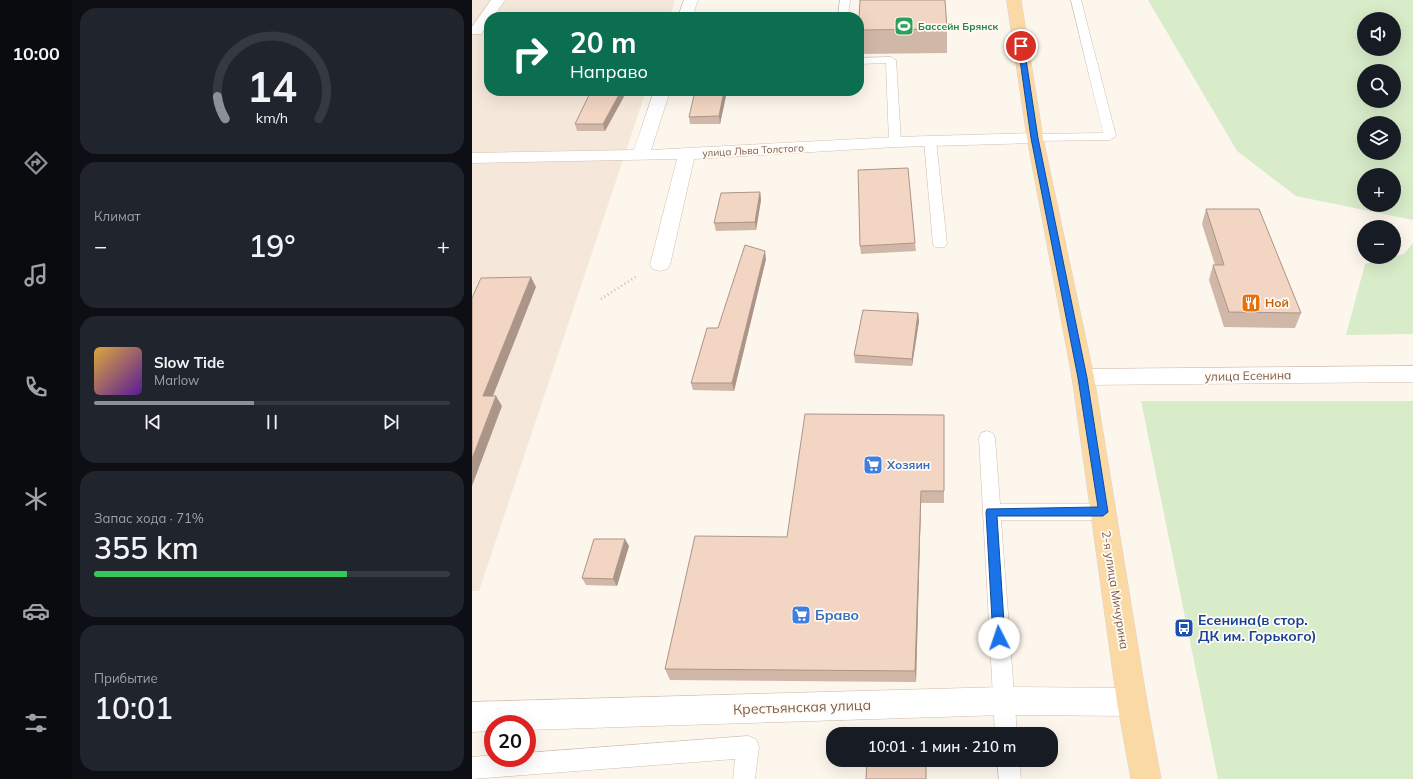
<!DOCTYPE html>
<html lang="ru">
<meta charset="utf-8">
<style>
body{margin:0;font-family:Mulish,sans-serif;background:#20242c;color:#f1f3f6;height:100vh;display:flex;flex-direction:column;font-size:15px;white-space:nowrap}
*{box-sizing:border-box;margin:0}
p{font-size:13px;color:#9ea1a6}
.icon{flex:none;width:22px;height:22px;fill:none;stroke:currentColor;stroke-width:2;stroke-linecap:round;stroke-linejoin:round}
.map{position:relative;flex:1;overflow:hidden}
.panel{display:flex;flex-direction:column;gap:8px;padding:8px;background:#0d0f14;width:400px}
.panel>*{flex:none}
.guide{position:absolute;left:12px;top:12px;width:380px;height:84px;border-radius:16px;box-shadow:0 4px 16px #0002;background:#0b6e4f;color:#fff;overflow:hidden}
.fabs{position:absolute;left:885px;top:12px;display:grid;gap:8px}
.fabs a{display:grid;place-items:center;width:44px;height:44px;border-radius:50%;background:#171b24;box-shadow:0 4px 16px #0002;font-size:20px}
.speed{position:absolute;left:12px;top:715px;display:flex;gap:8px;font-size:20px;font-weight:700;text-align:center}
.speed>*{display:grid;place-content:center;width:52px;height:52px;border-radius:50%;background:#171b24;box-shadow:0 4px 16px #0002;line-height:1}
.speed .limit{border:6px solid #d22;background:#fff;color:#111}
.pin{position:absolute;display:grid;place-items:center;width:34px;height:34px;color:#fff;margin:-17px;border:2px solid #fff;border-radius:50%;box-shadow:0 1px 4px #0007}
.me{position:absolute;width:44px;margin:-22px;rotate:356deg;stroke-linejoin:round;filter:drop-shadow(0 0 3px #0008)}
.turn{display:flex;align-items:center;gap:14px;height:84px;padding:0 20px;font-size:18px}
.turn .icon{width:52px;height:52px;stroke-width:2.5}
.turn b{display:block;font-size:28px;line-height:34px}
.big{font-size:30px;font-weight:600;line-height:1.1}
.panel .tile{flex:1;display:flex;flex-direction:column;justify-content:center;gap:6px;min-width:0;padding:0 14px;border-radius:16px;background:#20242c}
.panel .dial{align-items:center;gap:0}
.dial svg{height:104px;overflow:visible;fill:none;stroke:#363941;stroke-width:7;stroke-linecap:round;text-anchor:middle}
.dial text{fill:#f1f3f6;stroke:none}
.song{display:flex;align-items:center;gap:12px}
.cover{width:48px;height:48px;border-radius:6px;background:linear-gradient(135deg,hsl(40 70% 55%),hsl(270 70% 35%))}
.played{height:4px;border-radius:2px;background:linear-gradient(90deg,#8c9099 45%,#363941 45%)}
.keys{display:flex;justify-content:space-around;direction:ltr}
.heat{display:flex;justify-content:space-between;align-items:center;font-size:22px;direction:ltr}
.charge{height:6px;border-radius:3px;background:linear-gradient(90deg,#34c759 71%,#363941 0)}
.trip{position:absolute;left:354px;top:727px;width:232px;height:40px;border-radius:16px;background:#171b24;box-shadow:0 4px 16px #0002;font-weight:600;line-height:40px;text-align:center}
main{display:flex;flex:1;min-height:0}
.dock{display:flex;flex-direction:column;width:72px;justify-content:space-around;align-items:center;background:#090b0e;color:#9ea1a6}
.dock .icon{width:28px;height:28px}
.dock .selected{color:#8c9099}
.dock b{font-size:18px;color:#f1f3f6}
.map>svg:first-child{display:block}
</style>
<main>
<nav class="dock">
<b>10:00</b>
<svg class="icon selected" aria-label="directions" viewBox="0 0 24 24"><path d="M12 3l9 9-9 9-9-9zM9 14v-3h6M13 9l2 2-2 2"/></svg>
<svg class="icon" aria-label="music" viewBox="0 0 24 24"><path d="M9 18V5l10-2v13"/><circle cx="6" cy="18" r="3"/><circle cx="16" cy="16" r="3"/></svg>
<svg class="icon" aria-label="phone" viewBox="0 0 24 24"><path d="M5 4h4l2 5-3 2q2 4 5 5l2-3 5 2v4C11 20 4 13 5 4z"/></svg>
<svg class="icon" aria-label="climate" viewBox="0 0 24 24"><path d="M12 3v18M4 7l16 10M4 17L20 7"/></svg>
<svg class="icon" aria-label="car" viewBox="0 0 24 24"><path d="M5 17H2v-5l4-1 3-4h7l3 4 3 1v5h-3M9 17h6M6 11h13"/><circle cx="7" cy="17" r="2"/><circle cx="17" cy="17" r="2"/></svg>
<svg class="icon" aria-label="filters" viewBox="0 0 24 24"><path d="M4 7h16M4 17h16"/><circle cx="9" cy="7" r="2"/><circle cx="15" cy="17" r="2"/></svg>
</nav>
<section class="panel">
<div class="tile dial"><svg viewBox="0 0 100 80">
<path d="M14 69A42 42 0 1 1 86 69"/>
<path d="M14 69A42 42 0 0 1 8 52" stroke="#8c9099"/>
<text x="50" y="56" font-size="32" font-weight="700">14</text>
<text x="50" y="72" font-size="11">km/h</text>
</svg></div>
<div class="tile"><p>Климат</p>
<div class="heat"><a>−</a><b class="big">19°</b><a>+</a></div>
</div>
<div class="tile">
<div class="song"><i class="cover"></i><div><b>Slow Tide</b><p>Marlow</p></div></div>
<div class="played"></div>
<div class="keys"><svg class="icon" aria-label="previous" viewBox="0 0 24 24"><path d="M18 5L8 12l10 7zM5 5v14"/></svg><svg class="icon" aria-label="pause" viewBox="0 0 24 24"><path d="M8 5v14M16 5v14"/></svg><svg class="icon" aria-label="next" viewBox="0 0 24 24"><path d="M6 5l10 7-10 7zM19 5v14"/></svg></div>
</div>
<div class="tile"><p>Запас хода · 71%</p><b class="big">355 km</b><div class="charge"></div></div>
<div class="tile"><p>Прибытие</p><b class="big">10:01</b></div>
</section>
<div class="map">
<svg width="941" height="779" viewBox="0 0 941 779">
<rect width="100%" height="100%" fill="#fdf6ec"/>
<polygon fill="#f5e8da" points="0,0 203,0 198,17 17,17 17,91 174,91 7,591 0,591"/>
<g fill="#d8ecc9" fill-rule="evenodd">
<path d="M676 0H941V220L824 196 765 151ZM892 19H922V49H892ZM892 71H922V101H892ZM892 123H922V153H892ZM892 175H922V205H892Z"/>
<polygon points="941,243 941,334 874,335 893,264 932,254"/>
<polygon points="669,401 941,401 941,779 746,779"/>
</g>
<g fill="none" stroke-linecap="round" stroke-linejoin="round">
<g stroke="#d1beb0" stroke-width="1">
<g id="service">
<polygon points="368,0 378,0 376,17 366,17"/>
<polygon points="599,0 609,0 644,136 638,140 559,141 557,138 559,135 563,134 631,133"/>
<polygon points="419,57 424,60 429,142 423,146 417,142 414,63 387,64 387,58"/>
<polygon points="458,137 464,141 475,244 473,247 463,247 461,244 452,141"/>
<polygon points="515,431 521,433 523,438 528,504 631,504 637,507 640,512 637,517 631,520 529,520 545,734 523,734 507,438 509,433"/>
<polygon points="276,736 284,739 287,747 283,779 261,779 263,759 0,779 0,757 21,755 21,758 55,758 55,753"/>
<polygon points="525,760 547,760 549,779 527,779"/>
</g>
</g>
<g stroke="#d1beb0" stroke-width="1">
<g id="minor">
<polygon points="19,0 33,0 21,17 17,17 17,22 9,34 0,34 0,27"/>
<polygon points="212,0 226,0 220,17 206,17"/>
<polygon points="182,91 198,91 179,150 423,137 563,133 569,135 571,138 569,141 563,143 423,147 222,159 198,265 195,269 188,271 181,269 178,265 205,159 0,163 0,153 162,150"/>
<polygon points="941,366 941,382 611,385 603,383 600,377 603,371 611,369"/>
<polygon points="531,687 660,688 670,692 675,702 670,712 660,716 531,715 55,730 55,724 21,724 21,731 0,732 0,702"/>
</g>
</g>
<g stroke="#dad1cd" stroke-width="1">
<polygon id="primary" points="535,0 549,0 571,138 622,377 675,702 689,779 659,779 645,702 600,377 555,138"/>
</g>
<polyline stroke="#d9b8a5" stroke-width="2.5" stroke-dasharray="1 3" stroke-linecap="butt" points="129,299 165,276"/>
<use href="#service" fill="#fff" fill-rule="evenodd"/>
<use href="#minor" fill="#fff" fill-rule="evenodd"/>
<use href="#primary" fill="#fbd9a5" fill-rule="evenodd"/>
</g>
<g fill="#d1b7a8">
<polygon points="475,29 475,53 387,54 387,30"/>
<polygon points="155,91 133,131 105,131 103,124"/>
<polygon points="255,91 248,124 218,124 217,117"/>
<polygon points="288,192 289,200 284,230 244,231 242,223"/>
<polygon points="734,209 829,313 823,328 752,327 737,280 741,265 743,265 730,224"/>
<polygon points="443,243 444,251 389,254 388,246"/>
<polygon points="294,259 262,391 221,390 219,383"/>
<polygon points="446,313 447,321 440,366 383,363 382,355"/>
<polygon points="472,415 472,503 449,503 444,682 198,680 193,669 315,537"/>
<polygon points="157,546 145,586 114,585 110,578"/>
</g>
<g fill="#aa9588">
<polygon points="149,91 155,91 133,131 131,124"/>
<polygon points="252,91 255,91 248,124 247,116"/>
<polygon points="288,192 289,200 284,230 283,222"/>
<polygon points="293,251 294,259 262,391 260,383"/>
<polygon points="59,277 64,287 17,406 11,396"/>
<polygon points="446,313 447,321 440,366 440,359"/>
<polygon points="24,396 30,406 0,486 0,459"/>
<polygon points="449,491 449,503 444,682 443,671"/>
<polygon points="153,539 157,546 145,586 141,579"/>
</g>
<g fill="#f3d5c3" stroke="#aa9588">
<polygon points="388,0 473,0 475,29 387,30 387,17"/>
<polygon points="166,12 176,17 163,17"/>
<polygon points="119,91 149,91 131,124 103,124"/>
<polygon points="223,91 252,91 247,116 217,117"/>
<polygon points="436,168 443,243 388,246 386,170"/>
<polygon points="288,192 283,222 242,223 249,193"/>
<polygon points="734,209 787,209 829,313 757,312 741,265 752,265"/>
<polygon points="273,245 293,251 260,383 219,383 235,328 246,328"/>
<polygon points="59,277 11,396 24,396 0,459 0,298 9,278"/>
<polygon points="391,310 446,313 440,359 382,355"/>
<polygon points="333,414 472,415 472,491 449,491 443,671 193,669 223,536 315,537"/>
<polygon points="122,539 153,539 141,579 110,578"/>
<polygon points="395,760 454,760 454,779 394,779"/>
</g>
<polygon fill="#1a73e8" stroke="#114b97" points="549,44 552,46 566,138 615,378 636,512 631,516 525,516 533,638 531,642 527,643 523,642 521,638 514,512 515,509 626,507 606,378 559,138 546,46"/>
<defs>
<g id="stadium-square" transform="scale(1)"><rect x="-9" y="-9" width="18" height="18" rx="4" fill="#2e9e5b" stroke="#fffaf3"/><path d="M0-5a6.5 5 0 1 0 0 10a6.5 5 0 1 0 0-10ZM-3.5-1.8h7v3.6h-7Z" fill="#fff"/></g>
<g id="restaurant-square" transform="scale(1)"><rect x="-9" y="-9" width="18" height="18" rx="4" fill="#e8710a" stroke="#fffaf3"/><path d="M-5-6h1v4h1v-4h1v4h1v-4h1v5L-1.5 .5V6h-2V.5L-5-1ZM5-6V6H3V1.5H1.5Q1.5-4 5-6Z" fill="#fff"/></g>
<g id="supermarket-square" transform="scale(1)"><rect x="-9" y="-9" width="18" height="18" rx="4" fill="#3f7fe0" stroke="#fffaf3"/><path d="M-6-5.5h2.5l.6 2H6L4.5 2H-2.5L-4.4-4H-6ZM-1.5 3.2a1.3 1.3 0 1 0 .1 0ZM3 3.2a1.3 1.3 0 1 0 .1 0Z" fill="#fff"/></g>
<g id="bus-square" transform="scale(1)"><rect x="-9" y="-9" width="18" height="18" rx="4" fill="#1a4fb4" stroke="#fffaf3"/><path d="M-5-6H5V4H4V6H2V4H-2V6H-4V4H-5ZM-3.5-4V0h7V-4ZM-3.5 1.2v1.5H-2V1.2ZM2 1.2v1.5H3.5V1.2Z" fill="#fff"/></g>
</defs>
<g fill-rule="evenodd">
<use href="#stadium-square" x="432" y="26"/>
<use href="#restaurant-square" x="779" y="303"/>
<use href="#supermarket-square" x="401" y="465"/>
<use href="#supermarket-square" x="329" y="615"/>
<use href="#bus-square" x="712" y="628"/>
</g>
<g text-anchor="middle" stroke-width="3.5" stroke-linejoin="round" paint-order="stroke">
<g font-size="10" font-weight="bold" fill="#27864d" stroke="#fffaf3" text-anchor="start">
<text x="446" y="30">Бассейн Брянск</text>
</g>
<g font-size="10" fill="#7a5c4d" stroke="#fffaf3">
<text transform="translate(281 150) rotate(-3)" y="4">улица Льва Толстого</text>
</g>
<g font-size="12" font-weight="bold" fill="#c56008" stroke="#fffaf3" text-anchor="start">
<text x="793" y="307">Ной</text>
</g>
<g font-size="12" fill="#7a5c4d" stroke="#fffaf3">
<text transform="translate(776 376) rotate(-1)" y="4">улица Есенина</text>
<text transform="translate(643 590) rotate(81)" y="4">2-я улица Мичурина</text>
</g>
<g font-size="12" font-weight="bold" fill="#366cbe" stroke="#fffaf3" text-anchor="start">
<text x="415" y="469">Хозяин</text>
</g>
<g font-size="14" font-weight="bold" fill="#366cbe" stroke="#fffaf3" text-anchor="start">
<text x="343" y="620">Браво</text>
</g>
<g font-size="14" font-weight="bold" fill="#164399" stroke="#fffaf3" text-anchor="start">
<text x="726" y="625">Есенина(в стор.<tspan x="726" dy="16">ДК им. Горького)</tspan></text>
</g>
<g font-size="14" fill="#7a5c4d" stroke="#fffaf3">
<text transform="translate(330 707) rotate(-2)" y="5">Крестьянская улица</text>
</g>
</g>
</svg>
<div class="fabs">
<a><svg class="icon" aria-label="sound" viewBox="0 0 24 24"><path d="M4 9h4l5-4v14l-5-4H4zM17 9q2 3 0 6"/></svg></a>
<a><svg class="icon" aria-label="search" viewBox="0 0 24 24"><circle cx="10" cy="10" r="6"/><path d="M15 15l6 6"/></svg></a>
<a><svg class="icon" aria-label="layers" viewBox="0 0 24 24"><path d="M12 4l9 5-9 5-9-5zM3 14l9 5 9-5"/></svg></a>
<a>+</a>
<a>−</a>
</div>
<div class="speed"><div class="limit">20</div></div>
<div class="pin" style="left:549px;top:46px;background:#d93025"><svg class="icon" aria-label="arrive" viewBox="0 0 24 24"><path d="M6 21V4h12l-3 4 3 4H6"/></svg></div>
<svg class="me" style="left:527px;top:638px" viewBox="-20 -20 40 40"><circle r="19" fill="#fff"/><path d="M0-13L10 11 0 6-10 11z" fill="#1a73e8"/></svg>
<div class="trip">10:01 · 1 мин · 210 m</div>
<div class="guide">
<div class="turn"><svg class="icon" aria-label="right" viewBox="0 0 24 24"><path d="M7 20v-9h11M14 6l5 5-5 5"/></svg><div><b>20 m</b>Направо</div></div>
</div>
</div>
</main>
